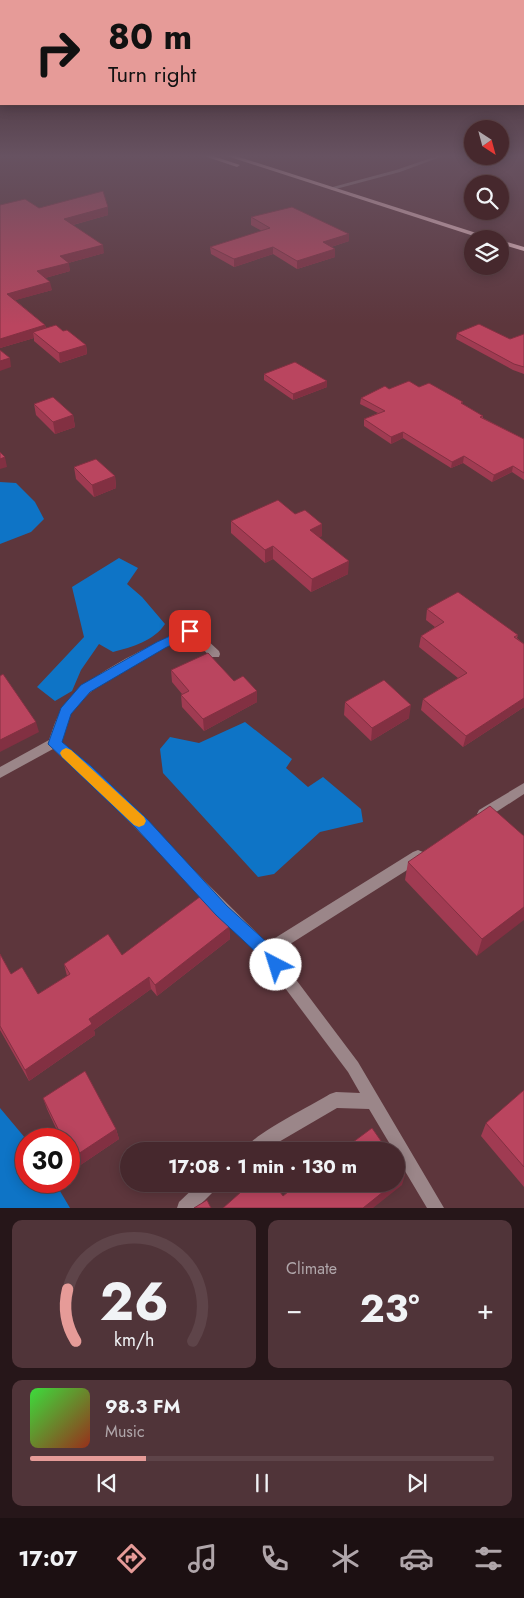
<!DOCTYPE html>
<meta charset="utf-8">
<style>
body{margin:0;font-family:Jost,sans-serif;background:#503439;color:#f1f3f6;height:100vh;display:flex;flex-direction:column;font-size:19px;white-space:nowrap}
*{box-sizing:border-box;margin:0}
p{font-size:16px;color:#b0a6aa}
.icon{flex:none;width:28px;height:28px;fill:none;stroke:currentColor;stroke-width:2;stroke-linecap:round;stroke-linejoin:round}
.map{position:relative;height:1208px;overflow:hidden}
.drawer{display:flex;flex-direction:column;gap:12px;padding:12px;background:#261619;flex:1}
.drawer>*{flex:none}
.guide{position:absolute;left:0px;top:0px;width:525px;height:105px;box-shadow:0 2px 12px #0003,0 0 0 1px #5e4449;background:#e69b98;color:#111;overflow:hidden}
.needle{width:32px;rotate:144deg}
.fabs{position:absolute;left:464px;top:120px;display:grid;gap:10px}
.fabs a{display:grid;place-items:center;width:45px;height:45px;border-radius:50%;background:#46282d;box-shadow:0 2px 12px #0003,0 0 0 1px #5e4449;font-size:25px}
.speed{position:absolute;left:15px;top:1128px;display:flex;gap:10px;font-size:25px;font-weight:700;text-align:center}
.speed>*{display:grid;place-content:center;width:65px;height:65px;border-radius:50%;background:#46282d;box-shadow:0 2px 12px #0003,0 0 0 1px #5e4449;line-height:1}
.speed .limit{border:8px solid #d22;background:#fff;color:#111}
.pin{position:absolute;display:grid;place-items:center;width:42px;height:42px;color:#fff;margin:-21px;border-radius:10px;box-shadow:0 2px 8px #0006}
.me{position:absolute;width:55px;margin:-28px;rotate:320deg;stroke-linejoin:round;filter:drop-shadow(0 0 4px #0008)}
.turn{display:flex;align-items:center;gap:18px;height:105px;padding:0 25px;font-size:22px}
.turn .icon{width:65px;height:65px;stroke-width:2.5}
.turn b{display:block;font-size:35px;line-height:42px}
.big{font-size:38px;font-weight:700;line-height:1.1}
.drawer .widget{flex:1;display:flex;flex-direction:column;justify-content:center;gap:8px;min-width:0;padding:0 18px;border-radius:10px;background:#503439}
.drawer .dial{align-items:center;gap:0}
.dial svg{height:130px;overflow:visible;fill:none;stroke:#5e4449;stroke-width:7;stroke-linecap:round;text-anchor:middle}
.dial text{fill:#f1f3f6;stroke:none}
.song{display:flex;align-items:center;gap:15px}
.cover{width:60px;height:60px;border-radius:8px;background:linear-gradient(135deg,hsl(120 70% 55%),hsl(10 70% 35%))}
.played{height:5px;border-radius:2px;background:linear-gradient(90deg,#e69b98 25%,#5e4449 25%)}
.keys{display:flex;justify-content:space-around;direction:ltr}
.heat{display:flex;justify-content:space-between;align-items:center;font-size:28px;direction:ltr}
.drawer .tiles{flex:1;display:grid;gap:12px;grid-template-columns:1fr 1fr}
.widget:last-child{grid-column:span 2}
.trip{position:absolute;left:120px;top:1142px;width:285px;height:50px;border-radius:25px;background:#46282d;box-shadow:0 2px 12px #0003,0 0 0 1px #5e4449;font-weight:700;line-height:50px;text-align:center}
.menu{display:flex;height:80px;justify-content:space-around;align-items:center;background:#1c1012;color:#b0a6aa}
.menu .icon{width:35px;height:35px}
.menu .active{color:#e69b98}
.menu b{font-size:22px;color:#f1f3f6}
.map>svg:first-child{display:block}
</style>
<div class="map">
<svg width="524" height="1208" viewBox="0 0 524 1208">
<rect width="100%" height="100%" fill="#5d363c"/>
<g fill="#0e74c6">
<polygon points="0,482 16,483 35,502 44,519 31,532 0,544"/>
<path d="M119 558 138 568 127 584 142 597 165 624C154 641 132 647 113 652L99 644 81 670 72 691 55 701 37 687 84 637 72 587Z"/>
<polygon points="245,722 292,759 286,768 308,787 323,777 361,809 363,822 320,832 274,874 258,877 163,773 160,749 170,737 199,743"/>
<polygon points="0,1108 26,1139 26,1181 54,1181 70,1208 0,1208"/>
</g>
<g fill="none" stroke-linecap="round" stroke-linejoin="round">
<g fill="#9b8689" fill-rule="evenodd">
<polygon points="437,156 443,156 400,172 332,190 329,188 396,170"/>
<path d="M190 627 194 628 219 651 220 654 219 657H211L189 636C154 653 88 682 69 717 65 724 63 733 60 742L113 790 267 943 413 852 418 850 423 852 424 856 423 860 276 953 358 1062 444 1208H427L396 1156V1151H394L369 1109 337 1108 277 1143 265 1151H244C250 1135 313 1105 330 1094L336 1092 360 1093 348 1072 261 956 105 797 53 749 0 778V767L49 740C53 729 56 717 63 708 86 677 125 659 158 642 168 637 179 631 190 627Z"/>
<polygon points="524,783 524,794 487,818 483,819 479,818 477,814 479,810"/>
<polygon points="198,1184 217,1184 215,1190 197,1208 177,1208 179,1202"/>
</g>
<g fill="#f3c8cd" fill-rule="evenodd">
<polygon points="204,156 213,156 240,165 237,167"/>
<polygon points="227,156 236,156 495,239 483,239"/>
<polygon points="500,240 524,247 524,251 500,244"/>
</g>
</g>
<g fill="#a03b52">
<polygon points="108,207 108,215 73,225 104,253 68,263 70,271 45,278 52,290 15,300 45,325 46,328 63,331 86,345 87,354 60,363 34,341 34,338 0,348 39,208"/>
<polygon points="251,217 349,241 331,247 335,249 335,257 297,269 273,254 234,267 211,254 210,247 262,231 251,225"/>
<polygon points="457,333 510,339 524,334 524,374 513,370 456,339"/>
<polygon points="264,374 327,381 327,387 293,400 264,380"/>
<polygon points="419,387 463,404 483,416 483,418 524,439 524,480 512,472 492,482 463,463 451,468 403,438 391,444 364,426 364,419 378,413 360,404 361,398"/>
<polygon points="34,404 73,415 75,427 55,434 36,415"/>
<polygon points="74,467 115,476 116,488 94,497 76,479"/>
<polygon points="295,514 322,524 322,536 319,537 348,574 311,592 273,559 265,563 231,533 231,521"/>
<polygon points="427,609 518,635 517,638 524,644 524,707 463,747 421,710 423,699 458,678 419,647 421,636 435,627 426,620"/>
<polygon points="171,670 234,681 257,702 204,731 182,707 181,695 182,694 172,682"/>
<polygon points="345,702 409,718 371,741 344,715"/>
<polygon points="524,836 477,956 405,880 408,862"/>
<polygon points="229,927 230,939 157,996 151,989 94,1030 95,1035 29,1081 0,1030 0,954 11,974 38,994 67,976 64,964 122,955"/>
<polygon points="524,1090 524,1187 481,1136 486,1123"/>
<polygon points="43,1098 116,1129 119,1139 76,1168 69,1154 69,1139 61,1139 47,1109"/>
</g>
<g fill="#823042">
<polygon points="108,207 108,215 65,227 64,219"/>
<polygon points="349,234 349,241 322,250 323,242"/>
<polygon points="103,245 104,253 61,265 60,256"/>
<polygon points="273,247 273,254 234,267 234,259"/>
<polygon points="335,249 335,257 297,269 297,261"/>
<polygon points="69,263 70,271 38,280 37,271"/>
<polygon points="50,282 52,290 9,302 7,294"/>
<polygon points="45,325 47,334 33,332 34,338 0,348 0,339"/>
<polygon points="86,345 87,354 60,363 59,353"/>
<polygon points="10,358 11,367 0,371 0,361"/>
<polygon points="327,381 327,387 293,400 293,394"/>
<polygon points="73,415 75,427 55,434 53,422"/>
<polygon points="403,432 403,438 391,444 391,437"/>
<polygon points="464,456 463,463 451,468 452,462"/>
<polygon points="5,457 7,467 0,469 0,459"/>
<polygon points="513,466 512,472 492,482 494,475"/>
<polygon points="115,476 116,488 94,497 92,485"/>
<polygon points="322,524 322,536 309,542 310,530"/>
<polygon points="273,546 273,559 265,563 265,550"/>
<polygon points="349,561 348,574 311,592 312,579"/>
<polygon points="257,691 257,702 204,731 203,719"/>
<polygon points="524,698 524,707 463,747 466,736"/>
<polygon points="411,705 409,718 371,741 372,728"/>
<polygon points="36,722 39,732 0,752 0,740"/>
<polygon points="524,907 524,920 477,956 482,939"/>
<polygon points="229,927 230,939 157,996 155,985"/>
<polygon points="149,977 151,989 94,1030 95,1035 29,1081 25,1070 89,1019"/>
<polygon points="116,1129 119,1139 76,1168 72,1158"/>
<polygon points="405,1175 402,1185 373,1208 363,1208 393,1184 396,1184 396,1181"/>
</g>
<g fill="#ba455f" stroke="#823042">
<polygon points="103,191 108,207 64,219 103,245 60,256 69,263 37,271 50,282 7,294 45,325 0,339 0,205 25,199 39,208"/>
<polygon points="292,207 349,234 323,242 335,249 297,261 273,247 234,259 210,247 270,228 251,217"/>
<polygon points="479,324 510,339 524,334 524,367 514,364 457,333"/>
<polygon points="56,325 63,331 67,330 86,345 59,353 33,332"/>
<polygon points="0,350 10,358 0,361"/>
<polygon points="295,362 327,381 293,394 264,374"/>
<polygon points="409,381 419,387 429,383 463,402 461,403 483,416 480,417 524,439 524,473 513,466 494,475 464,456 452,462 403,432 391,437 364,419 385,411 361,398 385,386 389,389"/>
<polygon points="53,397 73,415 53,422 34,404"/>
<polygon points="0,452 5,457 0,459"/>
<polygon points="96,459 115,476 92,485 74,467"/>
<polygon points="278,500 295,514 305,510 322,524 310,530 349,561 312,579 273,546 265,550 231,521"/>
<polygon points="458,592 518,635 514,637 524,644 524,698 466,736 423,699 467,673 421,636 444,622 427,609"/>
<polygon points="208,653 234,681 243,676 257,691 203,719 181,695 189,691 171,670"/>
<polygon points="3,674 36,722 0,740 0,676"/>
<polygon points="384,680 411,705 372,728 345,702"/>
<polygon points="490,806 524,836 524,907 482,939 408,862"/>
<polygon points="201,896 229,927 155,985 149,977 89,1019 92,1024 25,1070 0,1026 0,954 11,974 22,967 38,994 70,974 64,964 108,934 122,955"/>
<polygon points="85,1071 116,1129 72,1158 69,1151 69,1139 63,1139 43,1098"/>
<polygon points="524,1090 524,1167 486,1123"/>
<polygon points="372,1128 388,1151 341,1151"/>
<polygon points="396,1163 405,1175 396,1181"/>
<polygon points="250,1184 274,1184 283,1196 298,1184 393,1184 363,1208 223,1208"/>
<polygon points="207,1200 211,1208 194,1208"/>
</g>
<linearGradient id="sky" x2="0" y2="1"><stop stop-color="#331e21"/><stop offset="0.48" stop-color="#675261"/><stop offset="1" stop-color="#675261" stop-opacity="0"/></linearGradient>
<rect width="524" height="325" fill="url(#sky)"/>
<polygon fill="#1a73e8" stroke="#114b97" points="190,627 194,628 196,631 194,634 165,648 90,692 71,714 62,742 91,766 147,819 227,906 271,946 284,965 282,971 276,973 271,971 260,956 216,915 136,828 48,744 61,708 81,685 157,642"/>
<polygon fill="#f59e0b" points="66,748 71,750 144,817 146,821 144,825 139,827 134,825 62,757 60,753 62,750"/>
</svg>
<div class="fabs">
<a><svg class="needle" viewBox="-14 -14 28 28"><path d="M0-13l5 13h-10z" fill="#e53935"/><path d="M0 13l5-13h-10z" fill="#b0a6aa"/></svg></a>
<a><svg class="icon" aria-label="search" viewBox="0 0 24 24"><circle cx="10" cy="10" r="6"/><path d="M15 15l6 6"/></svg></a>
<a><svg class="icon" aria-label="layers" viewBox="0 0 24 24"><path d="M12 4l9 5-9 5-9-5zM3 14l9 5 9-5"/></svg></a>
</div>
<div class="speed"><div class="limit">30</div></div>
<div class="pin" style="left:190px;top:631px;background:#d93025"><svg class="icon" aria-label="arrive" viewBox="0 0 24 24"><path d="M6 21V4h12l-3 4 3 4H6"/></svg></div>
<svg class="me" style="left:276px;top:965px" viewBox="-20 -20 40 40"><circle r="19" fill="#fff"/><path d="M0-13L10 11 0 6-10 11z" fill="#1a73e8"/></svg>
<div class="trip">17:08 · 1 min · 130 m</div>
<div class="guide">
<div class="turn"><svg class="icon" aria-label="right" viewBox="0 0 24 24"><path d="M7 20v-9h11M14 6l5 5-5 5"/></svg><div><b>80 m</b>Turn right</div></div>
</div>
</div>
<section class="drawer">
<div class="tiles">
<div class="widget dial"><svg viewBox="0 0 100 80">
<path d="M14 69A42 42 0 1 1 86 69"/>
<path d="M14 69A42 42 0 0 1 9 37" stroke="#e69b98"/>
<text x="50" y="56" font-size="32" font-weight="700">26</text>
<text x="50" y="72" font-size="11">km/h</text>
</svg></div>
<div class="widget"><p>Climate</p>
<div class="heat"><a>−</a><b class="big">23°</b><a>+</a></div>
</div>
<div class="widget">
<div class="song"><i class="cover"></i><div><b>98.3 FM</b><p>Music</p></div></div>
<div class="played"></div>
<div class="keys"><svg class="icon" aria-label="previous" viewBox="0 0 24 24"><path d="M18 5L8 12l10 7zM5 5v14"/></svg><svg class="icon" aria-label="pause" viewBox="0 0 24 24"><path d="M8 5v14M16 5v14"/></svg><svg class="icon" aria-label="next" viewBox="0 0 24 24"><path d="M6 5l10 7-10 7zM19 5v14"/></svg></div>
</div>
</div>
</section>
<nav class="menu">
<b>17:07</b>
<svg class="icon active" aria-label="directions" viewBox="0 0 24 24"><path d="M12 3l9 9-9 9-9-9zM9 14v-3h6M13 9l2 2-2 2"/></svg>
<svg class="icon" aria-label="music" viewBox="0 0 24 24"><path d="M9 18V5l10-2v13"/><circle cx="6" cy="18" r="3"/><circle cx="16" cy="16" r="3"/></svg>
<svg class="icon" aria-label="phone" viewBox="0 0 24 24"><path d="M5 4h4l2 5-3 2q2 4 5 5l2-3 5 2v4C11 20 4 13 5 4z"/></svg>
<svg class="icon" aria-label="climate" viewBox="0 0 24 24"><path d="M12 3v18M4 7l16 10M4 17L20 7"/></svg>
<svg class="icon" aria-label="car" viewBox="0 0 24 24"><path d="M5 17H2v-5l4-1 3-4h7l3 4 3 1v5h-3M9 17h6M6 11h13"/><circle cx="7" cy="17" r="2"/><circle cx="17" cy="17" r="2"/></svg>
<svg class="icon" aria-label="filters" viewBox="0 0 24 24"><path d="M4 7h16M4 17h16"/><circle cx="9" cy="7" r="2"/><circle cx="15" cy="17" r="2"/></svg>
</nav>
